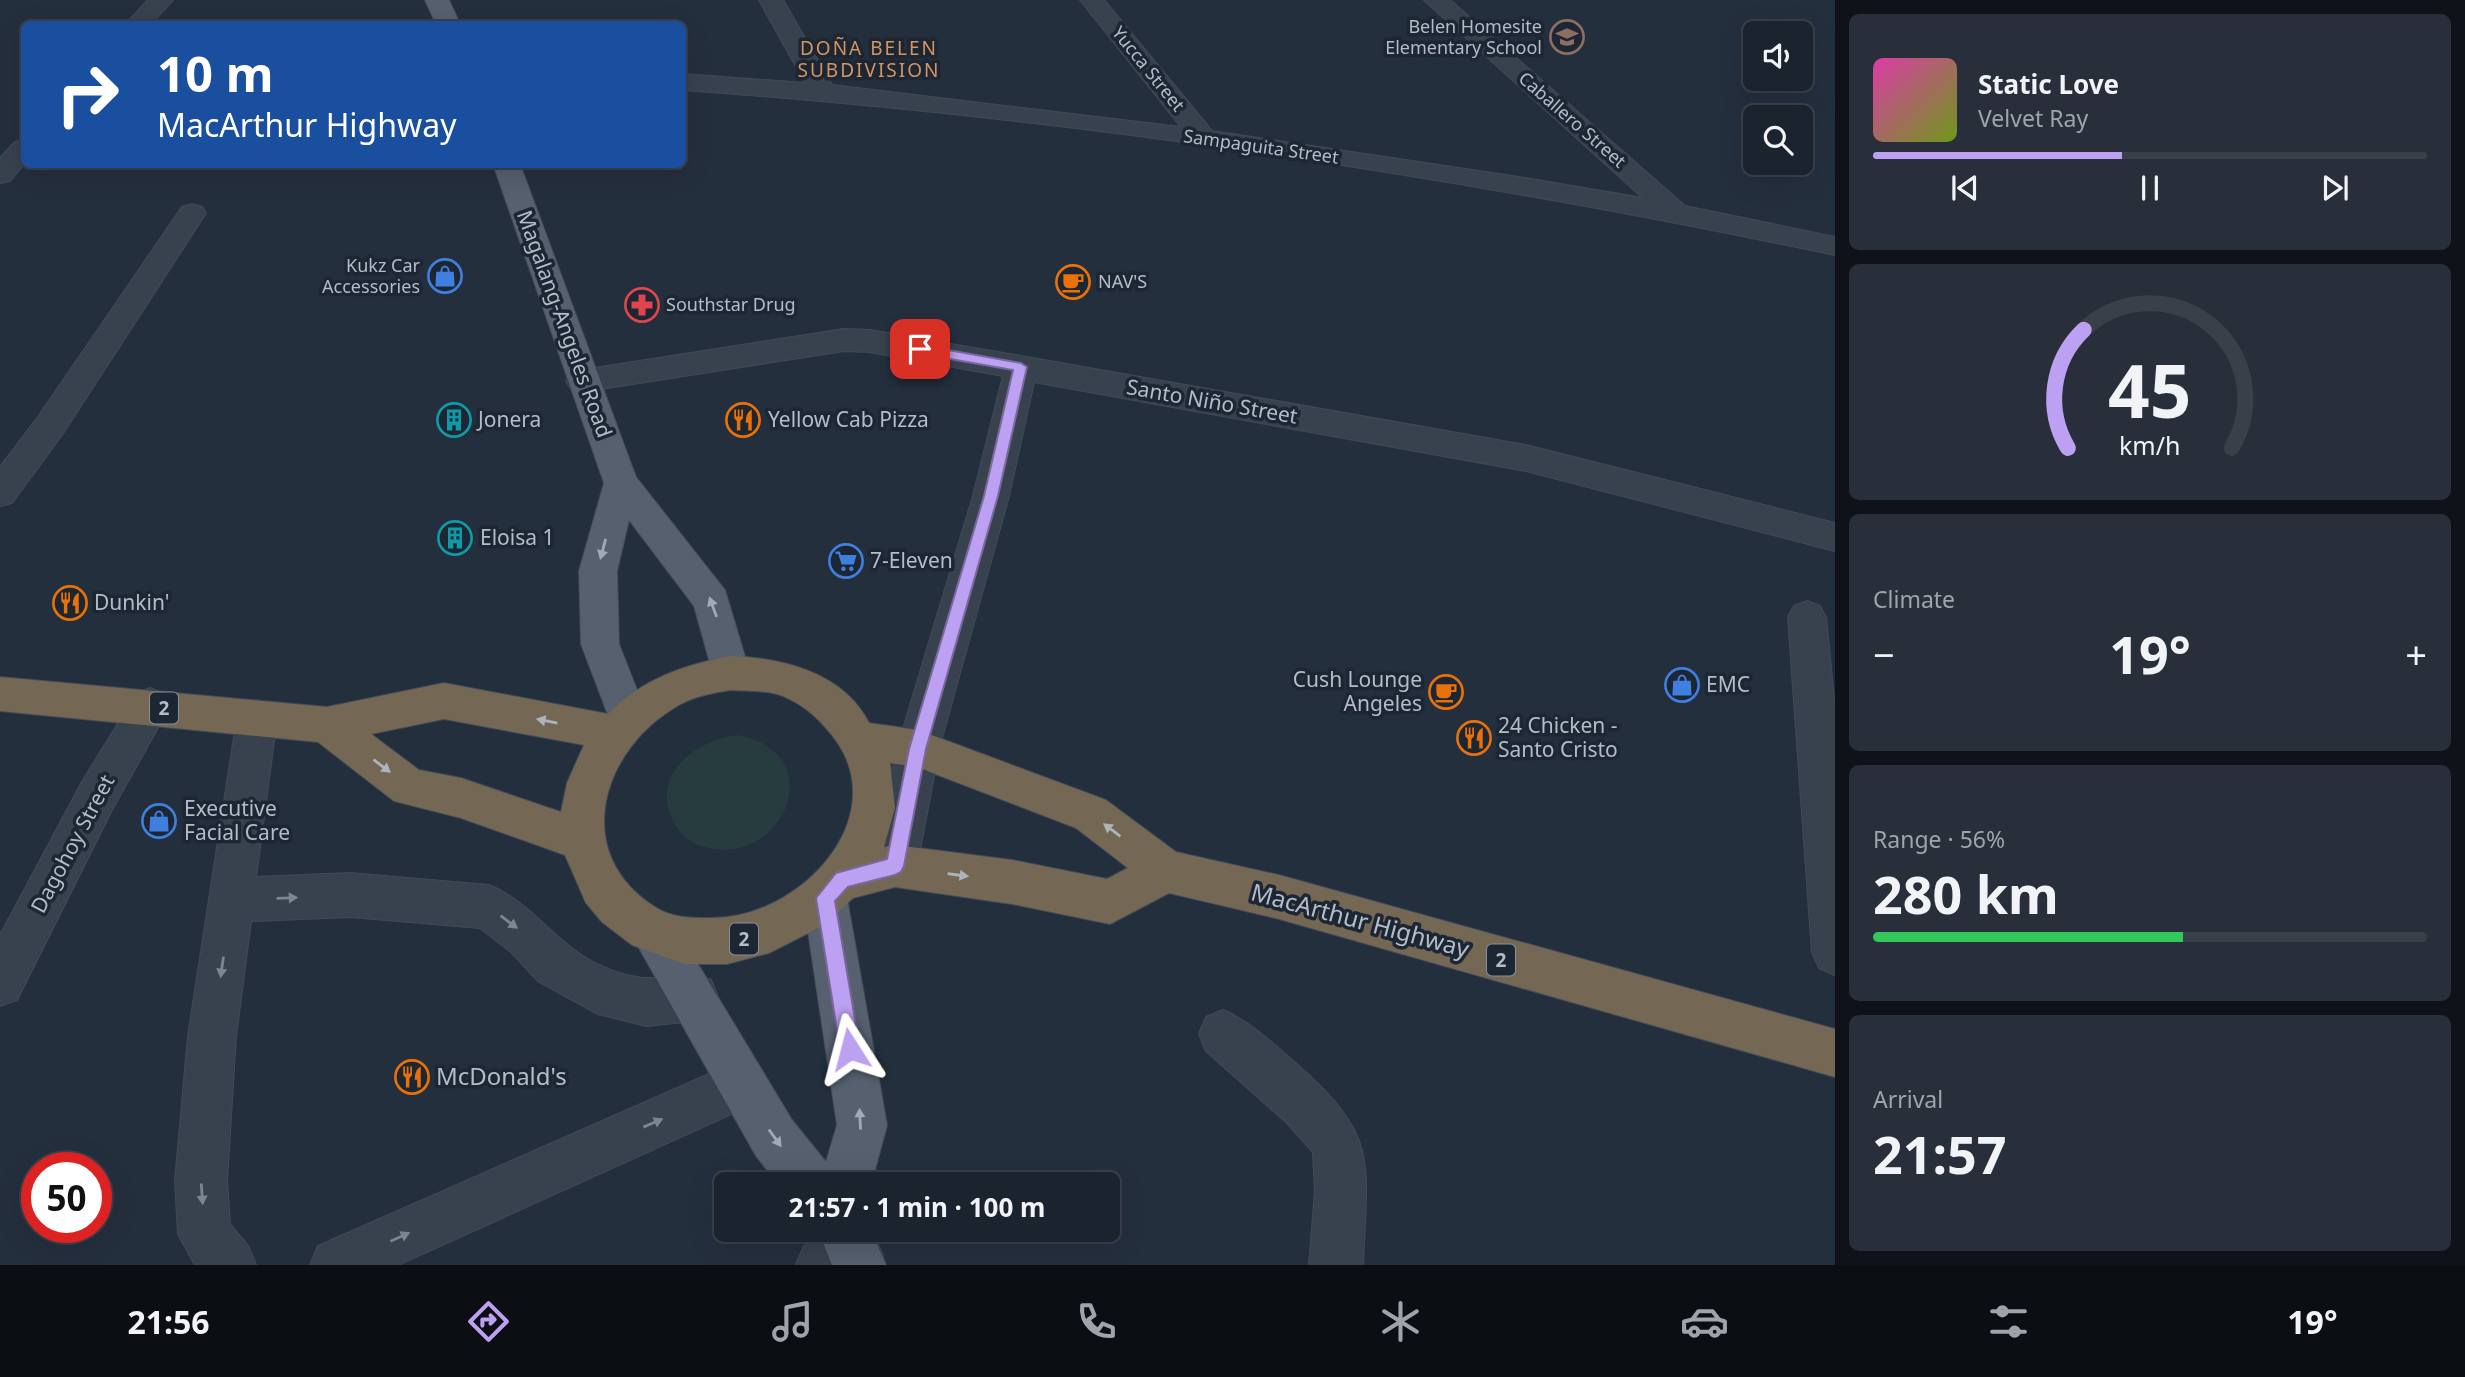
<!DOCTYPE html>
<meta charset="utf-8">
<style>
body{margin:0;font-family:"Noto Sans",sans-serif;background:#282f3a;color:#f1f3f6;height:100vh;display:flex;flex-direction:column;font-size:26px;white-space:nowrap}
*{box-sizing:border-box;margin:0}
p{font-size:23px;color:#a0a4aa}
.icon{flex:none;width:38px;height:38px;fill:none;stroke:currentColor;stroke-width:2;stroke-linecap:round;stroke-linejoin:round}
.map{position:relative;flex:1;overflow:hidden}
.sheet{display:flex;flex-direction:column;gap:14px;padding:14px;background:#0f1319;width:630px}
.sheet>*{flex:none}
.top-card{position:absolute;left:21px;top:21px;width:665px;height:147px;border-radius:10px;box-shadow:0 7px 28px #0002,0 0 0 2px #39404a;background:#1a4fa0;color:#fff;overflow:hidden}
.fabs{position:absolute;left:1743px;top:21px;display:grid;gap:14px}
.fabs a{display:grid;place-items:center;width:70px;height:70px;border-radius:10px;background:#1b232e;box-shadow:0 7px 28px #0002,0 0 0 2px #39404a;font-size:35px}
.speed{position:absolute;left:21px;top:1152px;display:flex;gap:14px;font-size:35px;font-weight:700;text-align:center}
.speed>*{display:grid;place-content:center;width:91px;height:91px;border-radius:50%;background:#1b232e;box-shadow:0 7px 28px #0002,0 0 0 2px #39404a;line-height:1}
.speed .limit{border:10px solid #d22;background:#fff;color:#111}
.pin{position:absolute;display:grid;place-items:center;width:60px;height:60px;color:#fff;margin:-30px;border-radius:14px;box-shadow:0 4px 10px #0006}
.me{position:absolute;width:77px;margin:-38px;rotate:351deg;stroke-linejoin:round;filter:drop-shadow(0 0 5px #0008)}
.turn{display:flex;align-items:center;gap:24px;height:147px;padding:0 21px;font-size:32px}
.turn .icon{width:91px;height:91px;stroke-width:2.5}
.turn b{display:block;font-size:49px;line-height:60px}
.big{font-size:52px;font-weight:700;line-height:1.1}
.sheet .tile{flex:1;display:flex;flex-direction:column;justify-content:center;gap:10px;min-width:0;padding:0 24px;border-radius:10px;background:#282f3a}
.sheet .dial{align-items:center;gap:0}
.dial svg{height:182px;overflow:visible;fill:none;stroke:#39404a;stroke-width:7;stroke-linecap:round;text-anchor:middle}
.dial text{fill:#f1f3f6;stroke:none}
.song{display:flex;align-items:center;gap:21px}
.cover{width:84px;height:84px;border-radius:10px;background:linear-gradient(135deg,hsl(320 70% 55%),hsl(80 70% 35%))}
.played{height:7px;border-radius:4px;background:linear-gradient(90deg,#bca0f2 45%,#39404a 45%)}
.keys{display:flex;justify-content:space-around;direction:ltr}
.heat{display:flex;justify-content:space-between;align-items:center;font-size:38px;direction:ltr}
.charge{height:10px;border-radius:5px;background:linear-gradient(90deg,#34c759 56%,#39404a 0)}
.trip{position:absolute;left:714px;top:1172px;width:406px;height:70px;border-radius:10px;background:#1b232e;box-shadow:0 7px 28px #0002,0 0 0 2px #39404a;font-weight:700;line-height:70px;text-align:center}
.tab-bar{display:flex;height:112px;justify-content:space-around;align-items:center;background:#0b0e12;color:#a0a4aa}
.tab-bar .icon{width:49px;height:49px}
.tab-bar .current{color:#bca0f2}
.tab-bar b{font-size:32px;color:#f1f3f6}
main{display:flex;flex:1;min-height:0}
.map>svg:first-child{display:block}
</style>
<main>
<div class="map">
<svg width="1835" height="1265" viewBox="0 0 1835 1265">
<rect width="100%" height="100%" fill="#242f3e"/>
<path fill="#263c3f" d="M737 735C834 753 782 869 705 847 695 845 685 839 679 831 645 782 688 742 737 735Z"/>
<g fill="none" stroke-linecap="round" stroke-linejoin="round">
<g stroke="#414a57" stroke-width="2">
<g id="minor">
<polygon points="148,0 173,0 151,24 126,24"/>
<path d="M759 0H783L832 85 1181 127 1080 0H1104L1212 131 1519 177 1643 198 1424 0H1450L1685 206 1835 237V255C1458 176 1067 117 682 90V74L805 83Z"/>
<polygon points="24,140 24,164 10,181 0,183 0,158 15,142"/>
<polygon points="192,204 202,207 206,213 62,435 12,503 0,506 0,467 38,417 182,207"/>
<polygon points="844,329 870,330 1021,356 1526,445 1835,523 1835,551 1526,471 1034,382 1009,496 939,749 917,866 911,881 895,887 879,881 873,866 897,749 973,496 1003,376 870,352 844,351 582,392 571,389 566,381 571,373 582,370"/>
<polygon points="1807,601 1820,606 1826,617 1835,710 1835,975 1819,968 1812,952 1788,617 1794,606"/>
<polygon points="150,688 164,694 170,706 112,810 17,1000 0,1006 0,935 82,782 136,694"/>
<path d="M257 700 271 705 277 718 256 877 350 873 489 885C535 904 560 951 606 968 617 973 636 978 648 978 671 978 688 971 711 980L718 997 711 1014 694 1021 646 1026 598 1014 538 981 511 952 480 928 350 917 251 921 236 1036 227 1181 230 1224 248 1246 256 1265H195L178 1234 175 1181 188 1036 237 718 243 705Z"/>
<path d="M1223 1010C1249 1021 1271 1042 1292 1060 1380 1136 1367 1158 1363 1265H1309L1315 1191 1313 1152 1286 1122 1206 1051 1199 1034 1206 1017Z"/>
<polygon points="741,1060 758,1068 766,1085 758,1102 398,1265 310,1265 318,1246"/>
<polygon points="852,1230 875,1237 883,1256 879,1265 796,1265 804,1246"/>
</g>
</g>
<g stroke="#414a57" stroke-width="2">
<g id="major">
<polygon points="425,0 449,0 460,24 436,24"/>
<polygon points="493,164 520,164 636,477 725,590 750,673 744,685 730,690 716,685 694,606 629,520 617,571 619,644 648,718 642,731 628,736 614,731 581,644 579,571 604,483"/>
<polygon points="825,876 841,882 847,898 887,1125 871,1185 779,1185 756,1156 630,932 637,916 653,909 669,916 792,1120 826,1162 837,1125 803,898 809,882"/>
<polygon points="818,1230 871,1230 886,1265 832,1265"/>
</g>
</g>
<g stroke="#434c59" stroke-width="2">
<path id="highway" d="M730 656C782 658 843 672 869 723L918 730 1106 800 1176 852 1279 875 1835 1029V1077L1279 919 1169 893 1110 924 1012 904 895 887 853 898 824 925 769 953 727 964H684L632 945 602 922 586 903 565 855 461 818 394 801 318 742 0 711V677L327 707 444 683 608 714C642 679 684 665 730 656ZM730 690C746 691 762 690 777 694 796 700 813 713 825 727 903 809 803 919 711 918 690 918 672 918 655 907 569 853 602 748 679 705 695 696 713 693 730 690ZM444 719 584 745 567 783 561 812 461 778 419 770 371 734ZM890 763 917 767 1076 828 1128 868 1107 879 1012 860 895 845 884 847 895 808Z"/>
</g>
<use href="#minor" fill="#38414e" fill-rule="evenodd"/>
<use href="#major" fill="#56606e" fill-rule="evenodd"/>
<use href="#highway" fill="#746855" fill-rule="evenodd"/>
</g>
<defs><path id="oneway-solid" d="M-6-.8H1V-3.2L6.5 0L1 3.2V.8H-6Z" transform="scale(1.75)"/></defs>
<g fill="#a1aab7">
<use href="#oneway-solid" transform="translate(603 549) rotate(105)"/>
<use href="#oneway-solid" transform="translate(713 607) rotate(-110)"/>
<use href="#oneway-solid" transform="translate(860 1119) rotate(-93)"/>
<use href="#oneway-solid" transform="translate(775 1138) rotate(54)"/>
</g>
<g fill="#aeb4bd">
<use href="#oneway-solid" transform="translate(547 721) rotate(-169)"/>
<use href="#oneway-solid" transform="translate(382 766) rotate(37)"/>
<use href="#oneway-solid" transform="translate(1112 830) rotate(-143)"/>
<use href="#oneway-solid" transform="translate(958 875) rotate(8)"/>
</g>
<g fill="#7c8592">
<use href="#oneway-solid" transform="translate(287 898) rotate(-2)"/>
<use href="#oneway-solid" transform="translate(509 922) rotate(37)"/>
<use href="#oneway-solid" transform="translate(222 967) rotate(98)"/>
<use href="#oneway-solid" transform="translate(653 1123) rotate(-23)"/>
<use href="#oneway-solid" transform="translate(202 1194) rotate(86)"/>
<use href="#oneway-solid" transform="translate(400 1237) rotate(-24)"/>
</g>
<polygon fill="#bca0f2" stroke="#7a689d" stroke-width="2" points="920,345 1021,363 1027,367 998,496 926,749 904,866 901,872 895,875 848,887 835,901 860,1049 857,1056 850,1059 843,1056 840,1049 816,898 836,873 887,859 909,749 984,496 1013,370 916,353 914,349"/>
<defs>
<g id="school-ring" transform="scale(1.75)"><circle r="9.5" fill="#1d2633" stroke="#8d6e63" stroke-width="1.5"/><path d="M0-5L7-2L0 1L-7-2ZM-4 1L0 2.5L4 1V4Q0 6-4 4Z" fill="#8d6e63"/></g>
<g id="shop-ring" transform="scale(1.75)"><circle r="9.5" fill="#1d2633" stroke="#3f7fe0" stroke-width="1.5"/><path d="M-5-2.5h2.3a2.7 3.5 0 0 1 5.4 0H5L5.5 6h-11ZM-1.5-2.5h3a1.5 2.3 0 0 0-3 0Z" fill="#3f7fe0"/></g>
<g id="cafe-ring" transform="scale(1.75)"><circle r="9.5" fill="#1d2633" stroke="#e8710a" stroke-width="1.5"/><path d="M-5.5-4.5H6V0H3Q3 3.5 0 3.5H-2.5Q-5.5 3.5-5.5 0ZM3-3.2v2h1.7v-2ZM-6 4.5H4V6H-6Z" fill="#e8710a"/></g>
<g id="pharmacy-ring" transform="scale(1.75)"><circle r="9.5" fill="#1d2633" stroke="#e0444e" stroke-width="1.5"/><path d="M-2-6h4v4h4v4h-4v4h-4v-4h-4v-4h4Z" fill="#e0444e"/></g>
<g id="building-ring" transform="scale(1.75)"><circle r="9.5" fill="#1d2633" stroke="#0f9aa8" stroke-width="1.5"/><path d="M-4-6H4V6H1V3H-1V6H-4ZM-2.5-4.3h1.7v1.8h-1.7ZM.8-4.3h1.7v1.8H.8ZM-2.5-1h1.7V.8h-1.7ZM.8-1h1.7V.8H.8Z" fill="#0f9aa8"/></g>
<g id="restaurant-ring" transform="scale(1.75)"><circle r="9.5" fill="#1d2633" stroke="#e8710a" stroke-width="1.5"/><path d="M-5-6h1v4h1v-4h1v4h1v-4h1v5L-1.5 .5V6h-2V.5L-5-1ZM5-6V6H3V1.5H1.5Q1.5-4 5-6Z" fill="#e8710a"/></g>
<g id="supermarket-ring" transform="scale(1.75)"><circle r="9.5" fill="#1d2633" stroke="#3f7fe0" stroke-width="1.5"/><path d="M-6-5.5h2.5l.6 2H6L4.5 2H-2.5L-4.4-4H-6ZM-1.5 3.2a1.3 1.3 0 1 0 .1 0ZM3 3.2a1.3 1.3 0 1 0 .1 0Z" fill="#3f7fe0"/></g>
</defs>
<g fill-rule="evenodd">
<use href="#school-ring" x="1567" y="37"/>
<use href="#shop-ring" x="445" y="276"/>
<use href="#cafe-ring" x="1073" y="282"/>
<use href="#pharmacy-ring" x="642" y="305"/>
<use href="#building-ring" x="454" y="420"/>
<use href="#restaurant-ring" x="743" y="420"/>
<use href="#building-ring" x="455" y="538"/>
<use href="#supermarket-ring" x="846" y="561"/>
<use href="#restaurant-ring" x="70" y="603"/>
<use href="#shop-ring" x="1682" y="685"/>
<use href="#cafe-ring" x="1446" y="692"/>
<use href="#restaurant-ring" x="1474" y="738"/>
<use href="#shop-ring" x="159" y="821"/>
<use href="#restaurant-ring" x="412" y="1077"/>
</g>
<g text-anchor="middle" stroke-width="7" stroke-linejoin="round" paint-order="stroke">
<g font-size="18" fill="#b4bcc9" stroke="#1d2633" text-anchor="end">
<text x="1542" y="33">Belen Homesite<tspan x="1542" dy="21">Elementary School</tspan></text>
<text x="420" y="272">Kukz Car<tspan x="420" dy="21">Accessories</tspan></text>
<text x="1098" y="288" text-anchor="start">NAV'S</text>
<text x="666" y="311" text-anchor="start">Southstar Drug</text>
</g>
<g font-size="18" fill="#b4bcc9" stroke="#1d2633">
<text transform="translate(1148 69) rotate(51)" y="6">Yucca Street</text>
<text transform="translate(1572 120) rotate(41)" y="6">Caballero Street</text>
<text transform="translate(1261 147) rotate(8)" y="6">Sampaguita Street</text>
</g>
<g font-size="19" letter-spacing="2" fill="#d59563" stroke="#1d2633">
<text x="869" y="55">DOÑA BELEN<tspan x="869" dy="22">SUBDIVISION</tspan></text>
</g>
<g fill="#1d2633" stroke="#878f9c" stroke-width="2">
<rect x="150" y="692.5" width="28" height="31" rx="5"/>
<rect x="730" y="923.5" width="28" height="31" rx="5"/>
<rect x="1487" y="944.5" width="28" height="31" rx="5"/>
</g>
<g font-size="19" font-weight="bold" fill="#b4bcc9">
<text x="164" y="715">2</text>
<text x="744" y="946">2</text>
<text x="1501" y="967">2</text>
</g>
<g font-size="21" fill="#b4bcc9" stroke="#1d2633">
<text transform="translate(564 324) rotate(70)" y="7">Magalang-Angeles Road</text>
<text transform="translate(1212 402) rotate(10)" y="7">Santo Niño Street</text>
<text transform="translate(73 844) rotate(-62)" y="7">Dagohoy Street</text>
</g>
<g font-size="21" fill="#b4bcc9" stroke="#1d2633" text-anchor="start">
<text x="478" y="427">Jonera</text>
<text x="768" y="427">Yellow Cab Pizza</text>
<text x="480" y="545">Eloisa 1</text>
<text x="870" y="568">7-Eleven</text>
<text x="94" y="610">Dunkin'</text>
<text x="1422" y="687" text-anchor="end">Cush Lounge<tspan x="1422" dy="24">Angeles</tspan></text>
<text x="1706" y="692">EMC</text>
<text x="1498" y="733">24 Chicken -<tspan x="1498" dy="24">Santo Cristo</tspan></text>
<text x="184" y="816">Executive<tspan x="184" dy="24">Facial Care</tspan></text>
</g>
<g font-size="24" fill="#b4bcc9" stroke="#1d2633">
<text transform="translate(1360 921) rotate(15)" y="8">MacArthur Highway</text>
</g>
<g font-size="24" fill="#b4bcc9" stroke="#1d2633" text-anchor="start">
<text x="436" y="1085">McDonald's</text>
</g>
</g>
</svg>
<div class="fabs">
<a><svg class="icon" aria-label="sound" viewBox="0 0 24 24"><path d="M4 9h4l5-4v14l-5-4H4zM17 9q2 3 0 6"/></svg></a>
<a><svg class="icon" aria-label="search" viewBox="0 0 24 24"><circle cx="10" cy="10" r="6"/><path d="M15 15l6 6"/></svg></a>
</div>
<div class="speed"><div class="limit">50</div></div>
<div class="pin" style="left:920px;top:349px;background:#d93025"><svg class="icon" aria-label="arrive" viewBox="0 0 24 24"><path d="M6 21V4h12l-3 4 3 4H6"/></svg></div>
<svg class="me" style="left:850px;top:1049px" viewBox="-20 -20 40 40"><path d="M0-17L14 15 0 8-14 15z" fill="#bca0f2" stroke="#fff" stroke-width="4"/></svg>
<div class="trip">21:57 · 1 min · 100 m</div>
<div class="top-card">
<div class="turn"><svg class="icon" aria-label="right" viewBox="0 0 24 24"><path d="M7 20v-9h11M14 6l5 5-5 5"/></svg><div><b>10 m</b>MacArthur Highway</div></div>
</div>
</div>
<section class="sheet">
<div class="tile">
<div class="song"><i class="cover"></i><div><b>Static Love</b><p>Velvet Ray</p></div></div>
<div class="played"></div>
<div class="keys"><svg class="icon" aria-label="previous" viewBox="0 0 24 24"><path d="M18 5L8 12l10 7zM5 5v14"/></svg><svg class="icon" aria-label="pause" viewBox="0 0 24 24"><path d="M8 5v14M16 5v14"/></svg><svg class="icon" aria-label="next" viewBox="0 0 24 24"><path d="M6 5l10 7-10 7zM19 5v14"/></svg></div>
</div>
<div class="tile dial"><svg viewBox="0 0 100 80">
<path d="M14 69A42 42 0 1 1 86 69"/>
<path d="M14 69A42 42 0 0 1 21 17" stroke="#bca0f2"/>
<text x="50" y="56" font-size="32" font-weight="700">45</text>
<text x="50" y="72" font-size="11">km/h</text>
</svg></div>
<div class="tile"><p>Climate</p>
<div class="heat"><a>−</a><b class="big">19°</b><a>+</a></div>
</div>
<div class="tile"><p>Range · 56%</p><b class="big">280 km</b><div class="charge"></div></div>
<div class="tile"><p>Arrival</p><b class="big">21:57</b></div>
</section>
</main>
<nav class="tab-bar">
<b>21:56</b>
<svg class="icon current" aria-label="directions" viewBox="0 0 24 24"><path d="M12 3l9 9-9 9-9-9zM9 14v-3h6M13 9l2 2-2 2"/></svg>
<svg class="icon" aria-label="music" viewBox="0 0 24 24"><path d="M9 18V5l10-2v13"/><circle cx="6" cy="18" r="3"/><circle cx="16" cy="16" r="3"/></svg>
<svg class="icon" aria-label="phone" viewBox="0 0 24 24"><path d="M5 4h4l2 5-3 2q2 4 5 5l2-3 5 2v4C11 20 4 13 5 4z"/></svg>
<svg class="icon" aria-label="climate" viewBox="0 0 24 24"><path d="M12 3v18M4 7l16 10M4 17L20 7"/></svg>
<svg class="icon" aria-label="car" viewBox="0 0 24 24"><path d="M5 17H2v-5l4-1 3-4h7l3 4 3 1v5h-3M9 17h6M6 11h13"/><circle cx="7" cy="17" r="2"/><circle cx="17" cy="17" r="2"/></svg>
<svg class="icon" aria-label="filters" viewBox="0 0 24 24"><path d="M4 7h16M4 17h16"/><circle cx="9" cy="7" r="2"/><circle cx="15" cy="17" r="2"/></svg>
<b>19°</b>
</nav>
